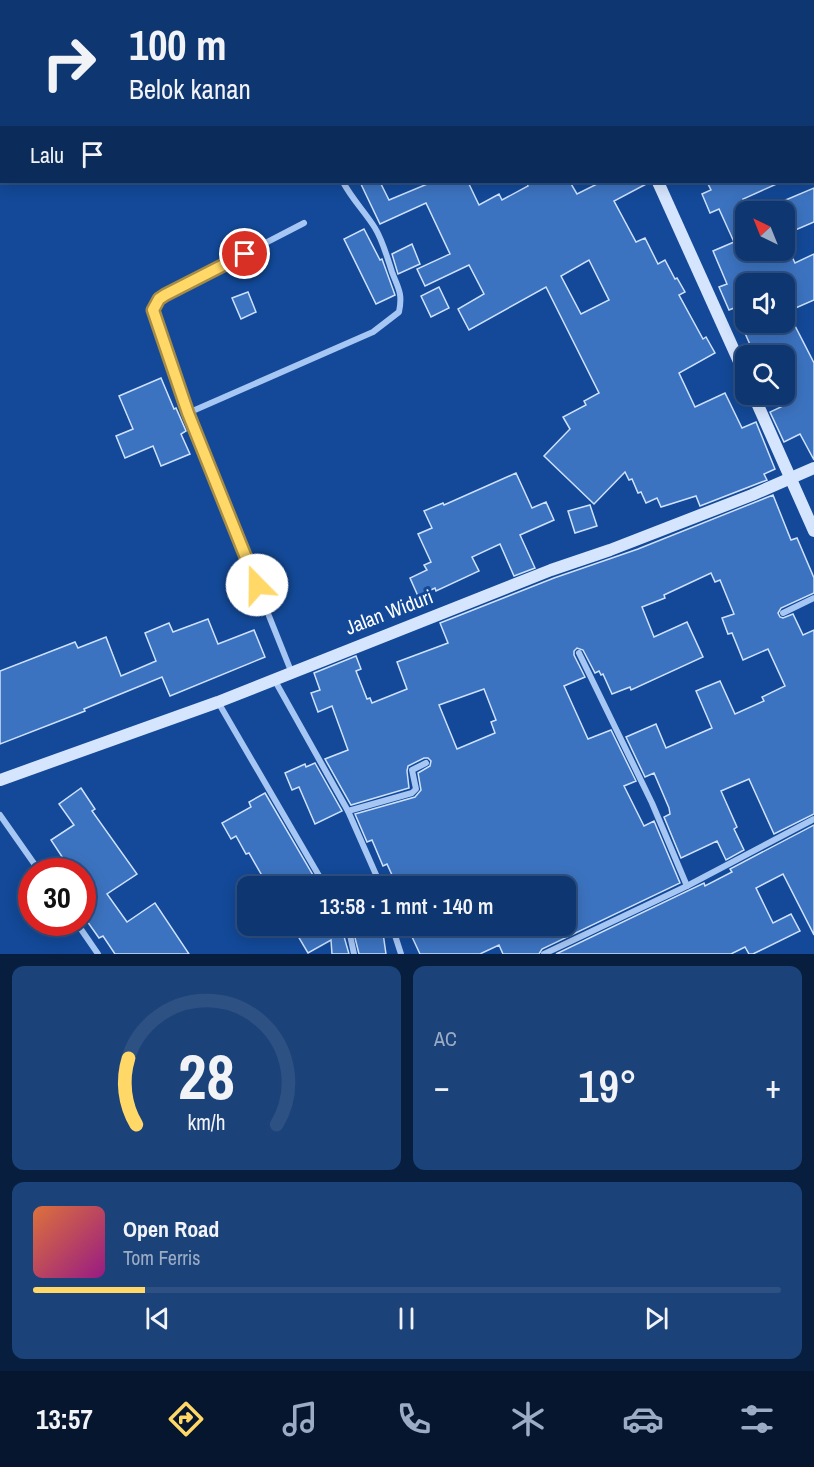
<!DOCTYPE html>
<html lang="id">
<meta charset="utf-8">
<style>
body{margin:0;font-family:"Archivo Narrow",sans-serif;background:#1c427a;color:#f1f3f6;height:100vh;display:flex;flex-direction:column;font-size:22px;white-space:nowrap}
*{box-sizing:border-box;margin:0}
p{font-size:20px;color:#9bacc4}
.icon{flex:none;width:33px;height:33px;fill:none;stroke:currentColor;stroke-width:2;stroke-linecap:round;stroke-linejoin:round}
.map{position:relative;height:954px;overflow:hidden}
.panel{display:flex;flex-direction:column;gap:12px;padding:12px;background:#081e3f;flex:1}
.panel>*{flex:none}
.hud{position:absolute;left:0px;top:0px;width:814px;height:183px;box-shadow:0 3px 15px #0003,0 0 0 2px #2e5184;background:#0e3772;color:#f1f3f6;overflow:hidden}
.needle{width:39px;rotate:317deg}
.controls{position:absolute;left:735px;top:201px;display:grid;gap:12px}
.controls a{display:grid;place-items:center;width:60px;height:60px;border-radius:12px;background:#0e3772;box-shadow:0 3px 15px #0003,0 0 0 2px #2e5184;font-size:30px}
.speed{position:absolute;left:18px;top:858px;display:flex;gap:12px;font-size:30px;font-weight:700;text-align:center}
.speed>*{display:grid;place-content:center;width:78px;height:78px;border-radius:50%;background:#0e3772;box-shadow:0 3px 15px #0003,0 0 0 2px #2e5184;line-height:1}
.speed .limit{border:9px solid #d22;background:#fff;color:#111}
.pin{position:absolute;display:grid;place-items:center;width:51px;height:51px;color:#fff;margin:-26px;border:3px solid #fff;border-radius:50%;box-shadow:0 2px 6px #0007}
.me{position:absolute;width:66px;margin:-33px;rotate:338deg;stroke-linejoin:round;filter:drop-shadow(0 0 4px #0008)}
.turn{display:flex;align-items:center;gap:21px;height:126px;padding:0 30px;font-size:27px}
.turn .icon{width:78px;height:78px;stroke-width:2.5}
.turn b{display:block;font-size:42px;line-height:51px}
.then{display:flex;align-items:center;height:57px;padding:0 30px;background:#0003;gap:12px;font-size:22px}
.big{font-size:45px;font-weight:600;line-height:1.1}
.panel .card{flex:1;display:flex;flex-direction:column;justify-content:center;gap:9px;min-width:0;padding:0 21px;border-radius:12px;background:#1c427a}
.panel .dial{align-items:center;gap:0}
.dial svg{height:156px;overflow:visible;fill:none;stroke:#2e5184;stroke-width:7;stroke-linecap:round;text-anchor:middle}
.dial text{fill:#f1f3f6;stroke:none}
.song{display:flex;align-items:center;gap:18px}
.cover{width:72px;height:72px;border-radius:9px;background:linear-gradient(135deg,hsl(20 70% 55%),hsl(310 70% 35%))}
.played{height:6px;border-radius:3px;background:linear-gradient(90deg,#ffd868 15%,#2e5184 15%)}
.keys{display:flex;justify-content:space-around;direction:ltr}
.heat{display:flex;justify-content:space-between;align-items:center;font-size:33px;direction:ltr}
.panel .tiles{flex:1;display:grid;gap:12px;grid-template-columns:1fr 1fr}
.card:last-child{grid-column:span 2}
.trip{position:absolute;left:237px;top:876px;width:339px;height:60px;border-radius:12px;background:#0e3772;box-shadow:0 3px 15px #0003,0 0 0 2px #2e5184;font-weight:600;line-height:60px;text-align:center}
.dock{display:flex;height:96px;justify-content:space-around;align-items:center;background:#06162e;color:#9bacc4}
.dock .icon{width:42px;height:42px}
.dock .on{color:#ffd868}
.dock b{font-size:27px;color:#f1f3f6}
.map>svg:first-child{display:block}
</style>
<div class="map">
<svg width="814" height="954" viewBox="0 0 814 954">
<rect width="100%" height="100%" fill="#134998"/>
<g fill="#3c73c0" stroke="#cee2fd" stroke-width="1.5" fill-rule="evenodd">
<path d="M360 182H380L389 200 432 182H468L479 205 499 194 502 200 528 186 526 182H570L577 194 601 182H650L614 201 636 242 645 238 658 264 665 260 675 279 677 278 685 292 679 295 703 339 706 337 715 353 679 373 695 407 725 393 742 428 756 422 775 469 764 474 767 480 700 506 696 496 661 507 657 498 646 503 641 492 638 493 632 479 629 480 625 472 594 504 544 456 570 429 563 417 586 405 584 401 599 393 546 287 469 330 458 309 484 294 469 265 425 286 417 269 450 254 426 203 380 224ZM589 260 609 300 581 314 561 276Z"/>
<polygon points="707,182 781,182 743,199 746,205 746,250 758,250 762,260 788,248 795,263 814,254 814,300 784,313 784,284 746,284 746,322 793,322 814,363 814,460 800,434 784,442 770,412 781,407 774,394 784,394 784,356 755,356 734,308 729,310 719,287 727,284 713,251 734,242 719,209 710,213 702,194 711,190"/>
<polygon points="814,188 814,222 793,231 781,202"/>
<polygon points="364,229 380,260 382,259 395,295 376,304 344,239"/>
<polygon points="412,244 420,264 398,274 392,254"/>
<polygon points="439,287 449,308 431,317 421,296"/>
<polygon points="248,292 256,312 241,319 232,298"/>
<polygon points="161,378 174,409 176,408 186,431 181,434 190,454 161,466 153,446 125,458 116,436 133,429 119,396"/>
<polygon points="516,473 532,508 546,502 554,520 520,535 535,568 514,576 500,544 472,557 479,571 436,591 435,588 418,596 410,578 427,570 424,565 431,562 418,534 432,528 424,511 443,503 444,505"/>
<path d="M773 495 791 540 797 538 814 578V593L781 608 778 613 780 617 783 618 793 614 803 635 814 630V814L774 834 749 779 721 791 737 827 734 829 744 850 726 860 717 841 681 858 664 817 670 814 669 808 654 773 645 777 626 737 656 724 666 748 712 728 696 691 720 681 735 714 764 701 762 697 785 686 768 649 743 660 732 633 728 634 722 618 734 614 720 580 715 582 711 573 664 595 665 598 642 607 654 637 687 622 703 657 631 690 630 687 612 694 603 674 601 675 599 671 595 673 583 650 577 648 574 651V655L585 677 564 686 588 739 611 730 636 781 624 786 644 826 654 821 680 883 542 949 539 954H503L499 945 480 954H420L407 926H566V886H397L387 864 383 866 372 840 367 842 355 814 415 797 421 790 418 773 430 766 431 761 428 758H424L408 766 407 771 409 788 351 805 325 759 348 750 332 706 318 712 311 693 320 690 314 673 356 656 361 669 356 671 367 699 370 698 372 703 407 689 397 662 448 643 440 623 554 578 638 549ZM484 689 496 720 491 722 495 733 457 749 439 705Z"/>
<polygon points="590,505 597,526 575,533 568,511"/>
<polygon points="208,619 218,644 254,630 265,657 170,696 162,677 84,709 85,711 0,744 0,671 75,642 78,648 106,637 121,676 156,661 145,633 169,623 173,632"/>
<polygon points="315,763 342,811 315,824 299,787 292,790 285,773 305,764 306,767"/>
<polygon points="81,788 95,809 92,811 137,874 107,894 127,922 155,903 189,954 115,954 103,936 99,938 82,914 82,872 72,872 51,840 74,825 59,804"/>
<polygon points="265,793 313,875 319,886 268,886 249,853 246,854 236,836 231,839 222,823 251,807 249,802"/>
<polygon points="814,825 814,935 783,874 756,888 773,923 791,914 800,931 753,954 749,954 745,947 731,954 556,954 704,883 705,886 732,872 730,869"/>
<polygon points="292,926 341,926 349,954 332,954 331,940 308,953"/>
<polygon points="352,926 382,926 386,954 359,954"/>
</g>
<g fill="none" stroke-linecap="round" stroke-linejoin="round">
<g stroke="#a6c6f3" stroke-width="6">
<polyline points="813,84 814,83"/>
<path d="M188 413 373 332 399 312C403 293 398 288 392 272 387 257 383 241 375 228 365 212 352 199 343 182"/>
<polyline points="783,613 814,598"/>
<polyline points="579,653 652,803 687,886"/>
<polyline points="291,671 188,413 153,310 159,299 165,295 304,223"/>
<polyline points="274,679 348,811 381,886"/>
<polyline points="218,702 325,886"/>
<polyline points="348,811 412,793 416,789 412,770 426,763"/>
<polyline points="0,815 40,872"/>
<polyline points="76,922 98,954"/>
<polyline points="346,926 350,935 354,954"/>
<polyline points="392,926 401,954"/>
<polyline points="544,954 687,886 814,819"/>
</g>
<g stroke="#d5e5fd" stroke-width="12">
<polyline points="576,0 577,2"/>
<polyline points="658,182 746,377"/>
<polyline points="753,394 814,531"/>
<polyline points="0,780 218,702 551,570 610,550 752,495 814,468"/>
</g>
</g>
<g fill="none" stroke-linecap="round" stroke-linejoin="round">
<g stroke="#a68c44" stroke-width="15">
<polyline id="route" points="245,254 165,295 159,299 153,310 188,413 257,585"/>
</g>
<use href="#route" stroke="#ffd868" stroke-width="10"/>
</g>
<g text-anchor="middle" stroke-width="6" stroke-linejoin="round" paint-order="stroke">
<g font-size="20" fill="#fff" stroke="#134998">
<text transform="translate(389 612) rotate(-21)" y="7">Jalan Widuri</text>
</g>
</g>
</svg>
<div class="controls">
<a><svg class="needle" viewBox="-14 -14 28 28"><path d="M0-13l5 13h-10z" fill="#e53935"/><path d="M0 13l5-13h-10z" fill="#9bacc4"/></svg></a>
<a><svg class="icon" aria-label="sound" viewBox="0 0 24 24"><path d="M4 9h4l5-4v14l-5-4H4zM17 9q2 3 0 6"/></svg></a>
<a><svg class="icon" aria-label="search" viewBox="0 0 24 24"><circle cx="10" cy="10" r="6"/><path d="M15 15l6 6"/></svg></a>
</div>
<div class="speed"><div class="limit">30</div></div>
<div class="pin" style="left:245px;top:254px;background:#d93025"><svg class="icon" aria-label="arrive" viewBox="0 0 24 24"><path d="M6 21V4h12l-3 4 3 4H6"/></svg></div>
<svg class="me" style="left:257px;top:585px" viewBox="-20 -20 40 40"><circle r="19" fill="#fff"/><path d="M0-13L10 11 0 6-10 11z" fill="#ffd868"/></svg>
<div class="trip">13:58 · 1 mnt · 140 m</div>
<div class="hud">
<div class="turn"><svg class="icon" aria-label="right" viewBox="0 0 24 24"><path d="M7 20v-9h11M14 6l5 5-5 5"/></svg><div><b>100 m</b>Belok kanan</div></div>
<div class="then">Lalu<svg class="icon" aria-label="arrive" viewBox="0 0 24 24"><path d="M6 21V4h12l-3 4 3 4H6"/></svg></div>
</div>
</div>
<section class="panel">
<div class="tiles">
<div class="card dial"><svg viewBox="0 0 100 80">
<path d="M14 69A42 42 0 1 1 86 69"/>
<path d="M14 69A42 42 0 0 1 10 35" stroke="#ffd868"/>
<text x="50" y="56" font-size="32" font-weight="700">28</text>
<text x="50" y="72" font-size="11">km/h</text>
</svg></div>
<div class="card"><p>AC</p>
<div class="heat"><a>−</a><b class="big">19°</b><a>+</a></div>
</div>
<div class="card">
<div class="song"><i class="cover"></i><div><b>Open Road</b><p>Tom Ferris</p></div></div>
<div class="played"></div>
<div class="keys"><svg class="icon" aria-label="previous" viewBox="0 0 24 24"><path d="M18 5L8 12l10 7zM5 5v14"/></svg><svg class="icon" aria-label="pause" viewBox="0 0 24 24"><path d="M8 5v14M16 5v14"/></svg><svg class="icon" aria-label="next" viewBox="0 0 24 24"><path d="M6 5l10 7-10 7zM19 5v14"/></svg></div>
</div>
</div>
</section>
<nav class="dock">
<b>13:57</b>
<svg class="icon on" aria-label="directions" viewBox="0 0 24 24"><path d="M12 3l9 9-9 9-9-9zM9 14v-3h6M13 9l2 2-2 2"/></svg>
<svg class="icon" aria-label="music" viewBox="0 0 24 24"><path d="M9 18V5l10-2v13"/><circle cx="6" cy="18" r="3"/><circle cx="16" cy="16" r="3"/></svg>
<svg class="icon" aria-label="phone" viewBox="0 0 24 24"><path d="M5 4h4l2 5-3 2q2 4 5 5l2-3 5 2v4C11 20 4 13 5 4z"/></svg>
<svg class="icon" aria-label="climate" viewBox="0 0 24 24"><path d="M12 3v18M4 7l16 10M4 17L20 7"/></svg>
<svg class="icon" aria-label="car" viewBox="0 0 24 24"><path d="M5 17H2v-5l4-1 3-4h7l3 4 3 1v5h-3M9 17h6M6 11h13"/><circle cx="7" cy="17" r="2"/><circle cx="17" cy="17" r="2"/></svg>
<svg class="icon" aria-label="filters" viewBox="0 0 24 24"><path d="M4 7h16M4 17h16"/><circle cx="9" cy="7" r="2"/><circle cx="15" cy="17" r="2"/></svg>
</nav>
